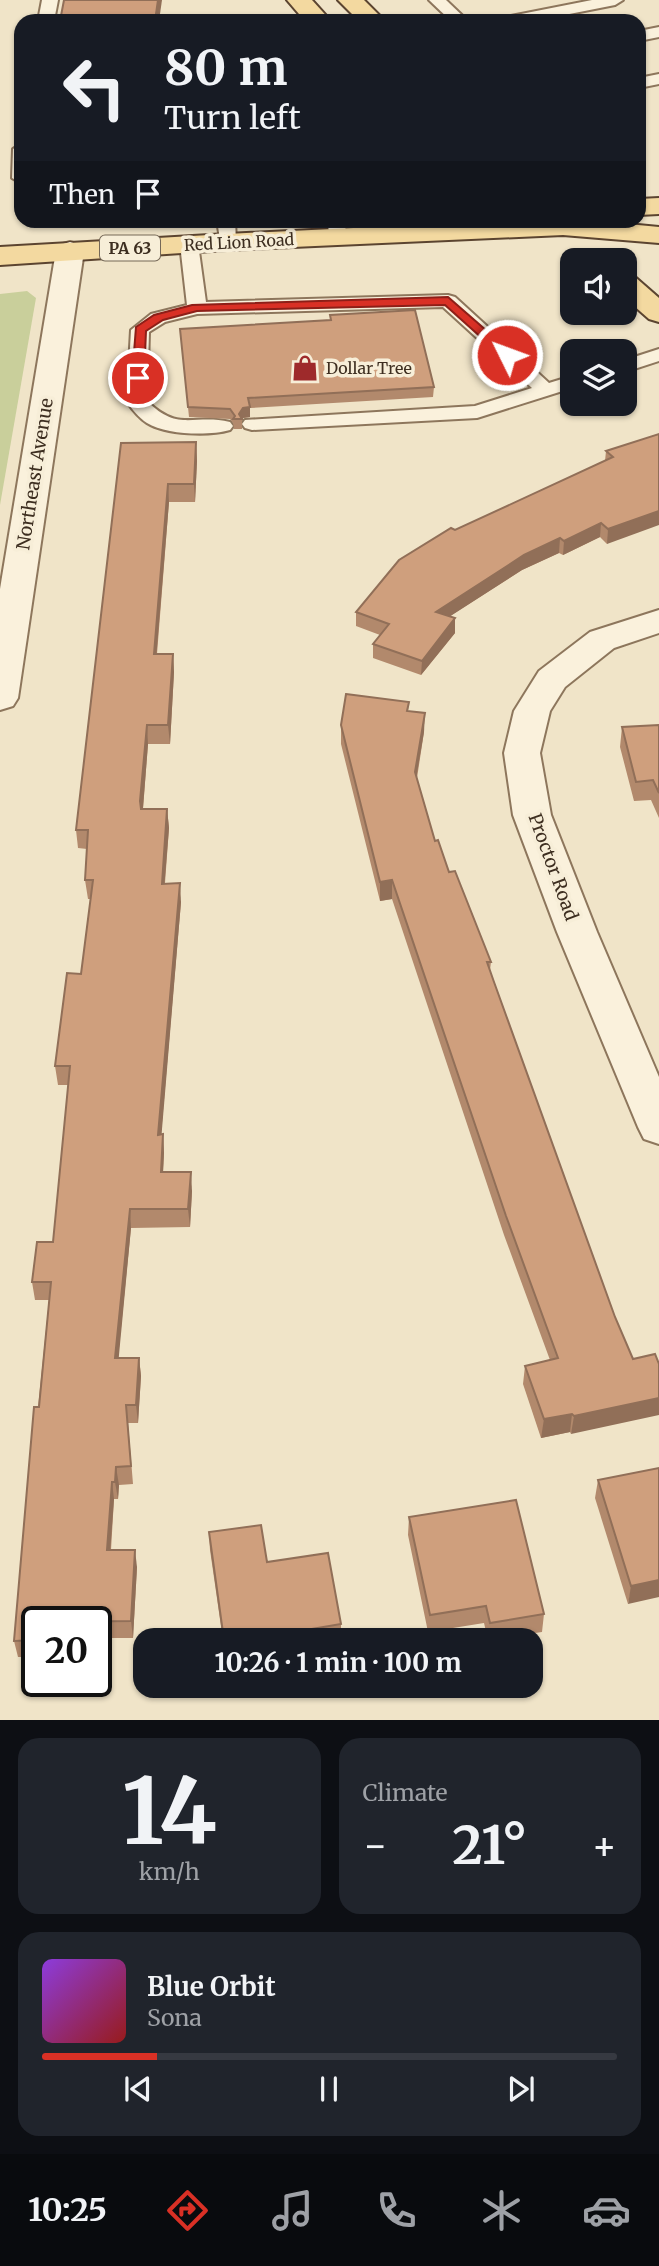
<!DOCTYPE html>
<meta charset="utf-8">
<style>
body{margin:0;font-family:Merriweather,serif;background:#20242c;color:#f1f3f6;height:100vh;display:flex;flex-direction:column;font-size:26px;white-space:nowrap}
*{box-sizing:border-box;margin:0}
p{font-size:23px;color:#9ea1a6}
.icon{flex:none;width:38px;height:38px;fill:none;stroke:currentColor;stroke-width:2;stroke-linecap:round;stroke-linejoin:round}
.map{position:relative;height:1720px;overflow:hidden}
.drawer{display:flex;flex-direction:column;gap:18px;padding:18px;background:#0d0f14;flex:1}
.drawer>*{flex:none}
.top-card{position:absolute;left:14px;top:14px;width:632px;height:214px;border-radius:21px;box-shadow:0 2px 5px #0004;background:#171b24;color:#f1f3f6;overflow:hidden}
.tools{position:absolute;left:560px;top:248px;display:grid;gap:14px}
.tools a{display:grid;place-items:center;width:77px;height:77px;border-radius:14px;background:#171b24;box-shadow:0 2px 5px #0004;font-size:35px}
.speed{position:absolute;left:21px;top:1606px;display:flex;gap:14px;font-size:35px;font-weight:700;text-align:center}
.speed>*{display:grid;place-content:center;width:91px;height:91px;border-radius:50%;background:#171b24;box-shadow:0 2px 5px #0004;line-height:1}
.speed .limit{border:4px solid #111;border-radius:10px;background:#fff;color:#111}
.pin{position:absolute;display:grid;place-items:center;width:60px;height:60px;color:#fff;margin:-30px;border:4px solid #fff;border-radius:50%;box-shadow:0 2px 7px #0007}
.me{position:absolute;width:77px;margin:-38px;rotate:312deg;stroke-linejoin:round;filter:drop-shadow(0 0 5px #0008)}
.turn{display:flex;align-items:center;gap:24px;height:147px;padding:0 35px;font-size:32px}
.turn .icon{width:91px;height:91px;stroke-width:2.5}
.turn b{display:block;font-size:49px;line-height:60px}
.then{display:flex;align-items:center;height:66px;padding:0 35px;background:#0003;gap:14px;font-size:26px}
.big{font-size:52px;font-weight:700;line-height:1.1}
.drawer .card{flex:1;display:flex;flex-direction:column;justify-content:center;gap:10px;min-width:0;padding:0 24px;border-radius:21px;background:#20242c}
.drawer .dial{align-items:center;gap:0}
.dial b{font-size:91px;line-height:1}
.song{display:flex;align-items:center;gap:21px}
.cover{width:84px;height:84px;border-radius:10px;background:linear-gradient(135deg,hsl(270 70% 55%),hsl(0 70% 35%))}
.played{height:7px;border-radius:4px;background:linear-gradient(90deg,#d93025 20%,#363941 20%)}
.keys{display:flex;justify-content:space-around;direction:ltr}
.heat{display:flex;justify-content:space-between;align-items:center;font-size:38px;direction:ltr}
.drawer .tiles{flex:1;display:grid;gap:18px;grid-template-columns:1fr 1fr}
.card:last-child{grid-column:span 2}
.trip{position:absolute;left:133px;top:1628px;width:410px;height:70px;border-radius:21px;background:#171b24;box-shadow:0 2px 5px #0004;font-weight:700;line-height:70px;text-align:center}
.menu{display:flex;height:112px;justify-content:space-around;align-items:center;background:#090b0e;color:#9ea1a6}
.menu .icon{width:49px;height:49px}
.menu .active{color:#d93025}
.menu b{font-size:32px;color:#f1f3f6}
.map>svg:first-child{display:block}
</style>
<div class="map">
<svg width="659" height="1720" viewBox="0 0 659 1720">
<rect width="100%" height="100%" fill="#f0e4c8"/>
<polygon fill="#c9cf9b" points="27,291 36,298 0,505 0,294"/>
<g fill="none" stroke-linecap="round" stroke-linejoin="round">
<g stroke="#8d765c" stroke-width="4">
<g id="service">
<polygon points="42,0 58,0 54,21 38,21"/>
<polygon points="429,0 446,0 468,21 451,21"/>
<polygon points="592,0 623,0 615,5 534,21 503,21 511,16"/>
<polygon points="659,27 659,37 639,41 639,31"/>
<polygon points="659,74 659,84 639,88 639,78"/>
<polygon points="21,144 21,183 12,178 13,149"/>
<polygon points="217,220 235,220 236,242 233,246 221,246"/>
<polygon points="326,220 344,220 347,237 344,241 332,241"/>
<path d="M189 239 198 244 206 302 448 295 455 297 549 383 572 376V388L477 418 252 430 245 428 242 424 245 420 475 406 532 388 443 307 197 314 165 322 149 332 147 401C179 433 194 413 230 422L233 426 230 430C209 436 166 435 147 423 139 418 132 409 127 402L131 330 151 314 187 305 180 244Z"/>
<polygon points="659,349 659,361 625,372 625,360"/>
</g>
</g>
<g stroke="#8d765c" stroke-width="4">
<g id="minor">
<polygon points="70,242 80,245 84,251 18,698 13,706 0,710 0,589 56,251 60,245"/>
<polygon points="659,610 659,633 614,648 565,687 550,711 540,753 551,815 597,932 659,1077 659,1144 644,1139 638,1127 557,932 513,815 504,753 514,711 539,671 590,632"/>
</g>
</g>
<g stroke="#5b4430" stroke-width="4">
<g id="primary">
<polygon points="287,0 312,0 331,21 305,21"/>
<polygon points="338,0 364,0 385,21 359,21"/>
<polygon points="659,198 659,214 639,215 639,199"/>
<polygon points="521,220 586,220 659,227 659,243 563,235 227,250 0,265 0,247 227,234"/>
<polygon points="625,274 635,277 659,298 659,322 649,319 625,298"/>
</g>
</g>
<use href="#service" fill="#faf1dc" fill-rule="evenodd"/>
<use href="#minor" fill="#faf1dc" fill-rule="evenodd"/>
<use href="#primary" fill="#f3d9a0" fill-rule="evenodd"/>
</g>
<g fill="#b2896c">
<polygon points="330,315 434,387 433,397 250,408 250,417 243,418 242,420 242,429 234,429 233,423 230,419 189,417 181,339 330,320"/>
<polygon points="659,434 607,544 600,537 563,555 559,553 522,570 450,616 455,633 421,675 373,658 373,644 380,635 356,626 356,612 455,530 605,461 606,451"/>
<polygon points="196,442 197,461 195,502 169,502 157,654 173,654 174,672 170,744 148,744 143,809 167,809 169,828 165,883 181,902 161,1135 163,1134 164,1153 163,1172 192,1191 190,1227 131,1228 118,1358 139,1358 141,1376 138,1423 128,1423 133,1484 119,1485 118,1499 114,1499 111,1550 137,1567 133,1638 96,1638 96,1622 37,1622 37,1657 18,1657 14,1641 49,1300 35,1300 32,1282 53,1242 68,1085 58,1085 55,1066 81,974 91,899 88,899 85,880 87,849 78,848 76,830 121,443"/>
<polygon points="409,702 408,711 424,732 417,778 435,841 491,962 490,970 615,1317 571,1434 570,1432 541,1438 523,1384 525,1366 550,1360 504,1235 392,899 380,901 341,744 341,725"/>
<polygon points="659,725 659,818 651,800 634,801 620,747 622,727"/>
<polygon points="659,1468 628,1604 595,1498 598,1480"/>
<polygon points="409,1517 544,1614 542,1632 488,1640 484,1623 428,1632 408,1535"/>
<polygon points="209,1532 267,1562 341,1624 341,1640 223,1640 210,1550"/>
</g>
<g fill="#916f58">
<polygon points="158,0 162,0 159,21 155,21"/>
<polygon points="250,407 250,417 243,418 242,420 239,414 243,408"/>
<polygon points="196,442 197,461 195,502 194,484"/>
<polygon points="168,484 169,502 155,672 154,654"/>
<polygon points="659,511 659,525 607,544 608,529"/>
<polygon points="601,523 600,537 563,555 564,541"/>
<polygon points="560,538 559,553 522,570 435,626 436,612 524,555"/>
<polygon points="455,618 455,633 421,675 422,661"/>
<polygon points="173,654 174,672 170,744 168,725"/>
<polygon points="425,713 424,732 414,791 415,772"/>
<polygon points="147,725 148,744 142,820 140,801"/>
<polygon points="167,809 169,828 163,902 162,884"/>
<polygon points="392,880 392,899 380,901 380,882"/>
<polygon points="180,883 181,902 160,1153 158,1135"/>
<polygon points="163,1134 164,1153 162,1191 161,1172"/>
<polygon points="191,1172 192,1191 190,1227 188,1209"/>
<polygon points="130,1209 131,1228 117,1376 115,1358"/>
<polygon points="139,1358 141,1376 138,1423 136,1405"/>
<polygon points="659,1398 659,1415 571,1434 574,1416"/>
<polygon points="572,1414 570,1432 541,1438 544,1419"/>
<polygon points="116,1467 119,1485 118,1499 115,1482"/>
<polygon points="112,1482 114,1499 109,1567 107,1550"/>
<polygon points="135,1550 137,1567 133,1638 131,1621"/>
<polygon points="659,1580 659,1597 628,1604 631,1586"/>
</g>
<g fill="#cf9f7d" stroke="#916f58" stroke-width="2">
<polygon points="64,0 158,0 155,21 60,21"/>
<polygon points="415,310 434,387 248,398 250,407 243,408 239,414 242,419 233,419 235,416 230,409 188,407 180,329 331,320 330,315"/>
<polygon points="659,434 659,511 608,529 601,523 564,541 560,538 524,555 436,612 455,618 422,661 373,644 389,624 356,612 399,560 451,528 455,530 613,457 606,451"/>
<polygon points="196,442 194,484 168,484 154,654 173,654 168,725 147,725 140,801 141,809 167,809 162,884 180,883 158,1135 163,1134 161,1172 191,1172 188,1209 130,1209 115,1358 139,1358 136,1405 126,1405 131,1466 116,1467 115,1482 112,1482 107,1550 135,1550 131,1621 37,1622 37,1640 14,1641 34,1407 39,1407 51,1282 32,1282 37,1242 53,1242 70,1066 55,1066 67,973 81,974 93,880 85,880 88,830 76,830 121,443"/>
<polygon points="346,694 409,702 407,711 425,713 415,772 435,841 438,840 449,872 455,871 491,962 487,962 494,982 615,1317 633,1359 655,1354 659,1364 659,1398 574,1416 572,1414 544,1419 525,1366 558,1358 506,1216 392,880 380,882 341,725"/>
<polygon points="659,725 659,793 653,780 636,782 622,727"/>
<polygon points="659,1468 659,1580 631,1586 598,1480"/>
<polygon points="516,1500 544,1614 490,1623 486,1606 430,1615 409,1517"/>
<polygon points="261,1525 267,1562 328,1553 341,1624 276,1635 276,1640 224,1640 209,1532"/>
</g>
<polygon fill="#d93025" stroke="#8d1f18" stroke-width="2" points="448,297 511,352 511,357 503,357 445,305 197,311 163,320 146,331 144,378 138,382 132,378 136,327 154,315 192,305"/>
<defs>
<g id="shop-bare" transform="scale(2.1)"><path d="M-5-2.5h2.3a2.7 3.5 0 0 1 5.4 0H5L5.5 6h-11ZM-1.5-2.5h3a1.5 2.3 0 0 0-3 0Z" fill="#9e2a2b" stroke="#f7eed8" stroke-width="2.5" paint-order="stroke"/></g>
</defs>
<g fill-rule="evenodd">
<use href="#shop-bare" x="305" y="368"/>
</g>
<g text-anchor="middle" stroke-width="7" stroke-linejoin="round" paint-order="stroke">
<g font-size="16" fill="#3d2e20" stroke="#f7eed8">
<text transform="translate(239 242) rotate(-3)" y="6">Red Lion Road</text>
</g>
<rect fill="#f7eed8" stroke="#756857" stroke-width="2" x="100" y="235.5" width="60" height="25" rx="5"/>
<g font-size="16" font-weight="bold" fill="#3d2e20">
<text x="130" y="254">PA 63</text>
</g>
<g font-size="16" fill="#3d2e20" stroke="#f7eed8" text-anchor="start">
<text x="326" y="374">Dollar Tree</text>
</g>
<g font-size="18" fill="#3d2e20" stroke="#f7eed8">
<text transform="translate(35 474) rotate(-81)" y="6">Northeast Avenue</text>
<text transform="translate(553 867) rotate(70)" y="6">Proctor Road</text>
</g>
</g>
</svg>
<div class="tools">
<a><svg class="icon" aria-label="sound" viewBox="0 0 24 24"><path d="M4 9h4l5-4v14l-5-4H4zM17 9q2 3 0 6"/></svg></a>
<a><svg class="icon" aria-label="layers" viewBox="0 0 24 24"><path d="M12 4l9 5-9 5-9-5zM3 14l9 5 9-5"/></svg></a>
</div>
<div class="speed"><div class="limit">20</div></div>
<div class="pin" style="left:138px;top:378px;background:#d93025"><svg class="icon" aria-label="arrive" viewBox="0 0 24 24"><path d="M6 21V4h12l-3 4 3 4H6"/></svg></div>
<svg class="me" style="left:507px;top:355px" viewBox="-20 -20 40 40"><circle r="17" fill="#d93025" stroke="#fff" stroke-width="3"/><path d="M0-11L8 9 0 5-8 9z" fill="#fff"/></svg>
<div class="trip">10:26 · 1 min · 100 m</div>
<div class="top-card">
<div class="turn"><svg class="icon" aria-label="left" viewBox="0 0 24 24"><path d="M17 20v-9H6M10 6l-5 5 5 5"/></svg><div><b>80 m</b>Turn left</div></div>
<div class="then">Then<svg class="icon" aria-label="arrive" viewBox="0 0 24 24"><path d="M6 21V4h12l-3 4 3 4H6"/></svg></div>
</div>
</div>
<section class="drawer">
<div class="tiles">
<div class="card dial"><b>14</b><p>km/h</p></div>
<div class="card"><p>Climate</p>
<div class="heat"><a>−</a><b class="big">21°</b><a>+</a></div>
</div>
<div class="card">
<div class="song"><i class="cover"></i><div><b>Blue Orbit</b><p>Sona</p></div></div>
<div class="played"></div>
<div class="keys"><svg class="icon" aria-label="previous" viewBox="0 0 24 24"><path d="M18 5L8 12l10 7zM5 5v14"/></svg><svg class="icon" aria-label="pause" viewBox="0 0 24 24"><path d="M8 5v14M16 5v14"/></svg><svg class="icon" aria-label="next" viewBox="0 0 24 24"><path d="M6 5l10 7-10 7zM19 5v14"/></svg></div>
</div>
</div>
</section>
<nav class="menu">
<b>10:25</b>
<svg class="icon active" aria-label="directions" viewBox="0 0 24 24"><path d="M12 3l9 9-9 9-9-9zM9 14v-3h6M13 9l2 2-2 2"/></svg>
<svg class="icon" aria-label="music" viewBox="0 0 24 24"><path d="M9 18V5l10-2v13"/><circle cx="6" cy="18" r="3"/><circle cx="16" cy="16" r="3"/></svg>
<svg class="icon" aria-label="phone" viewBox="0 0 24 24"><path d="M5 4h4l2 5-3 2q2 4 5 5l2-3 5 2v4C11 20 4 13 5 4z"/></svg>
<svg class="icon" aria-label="climate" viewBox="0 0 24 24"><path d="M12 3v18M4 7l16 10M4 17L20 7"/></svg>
<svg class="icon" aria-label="car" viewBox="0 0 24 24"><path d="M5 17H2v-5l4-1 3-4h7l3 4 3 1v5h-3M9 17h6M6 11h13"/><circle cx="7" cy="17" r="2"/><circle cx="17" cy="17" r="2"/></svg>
</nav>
